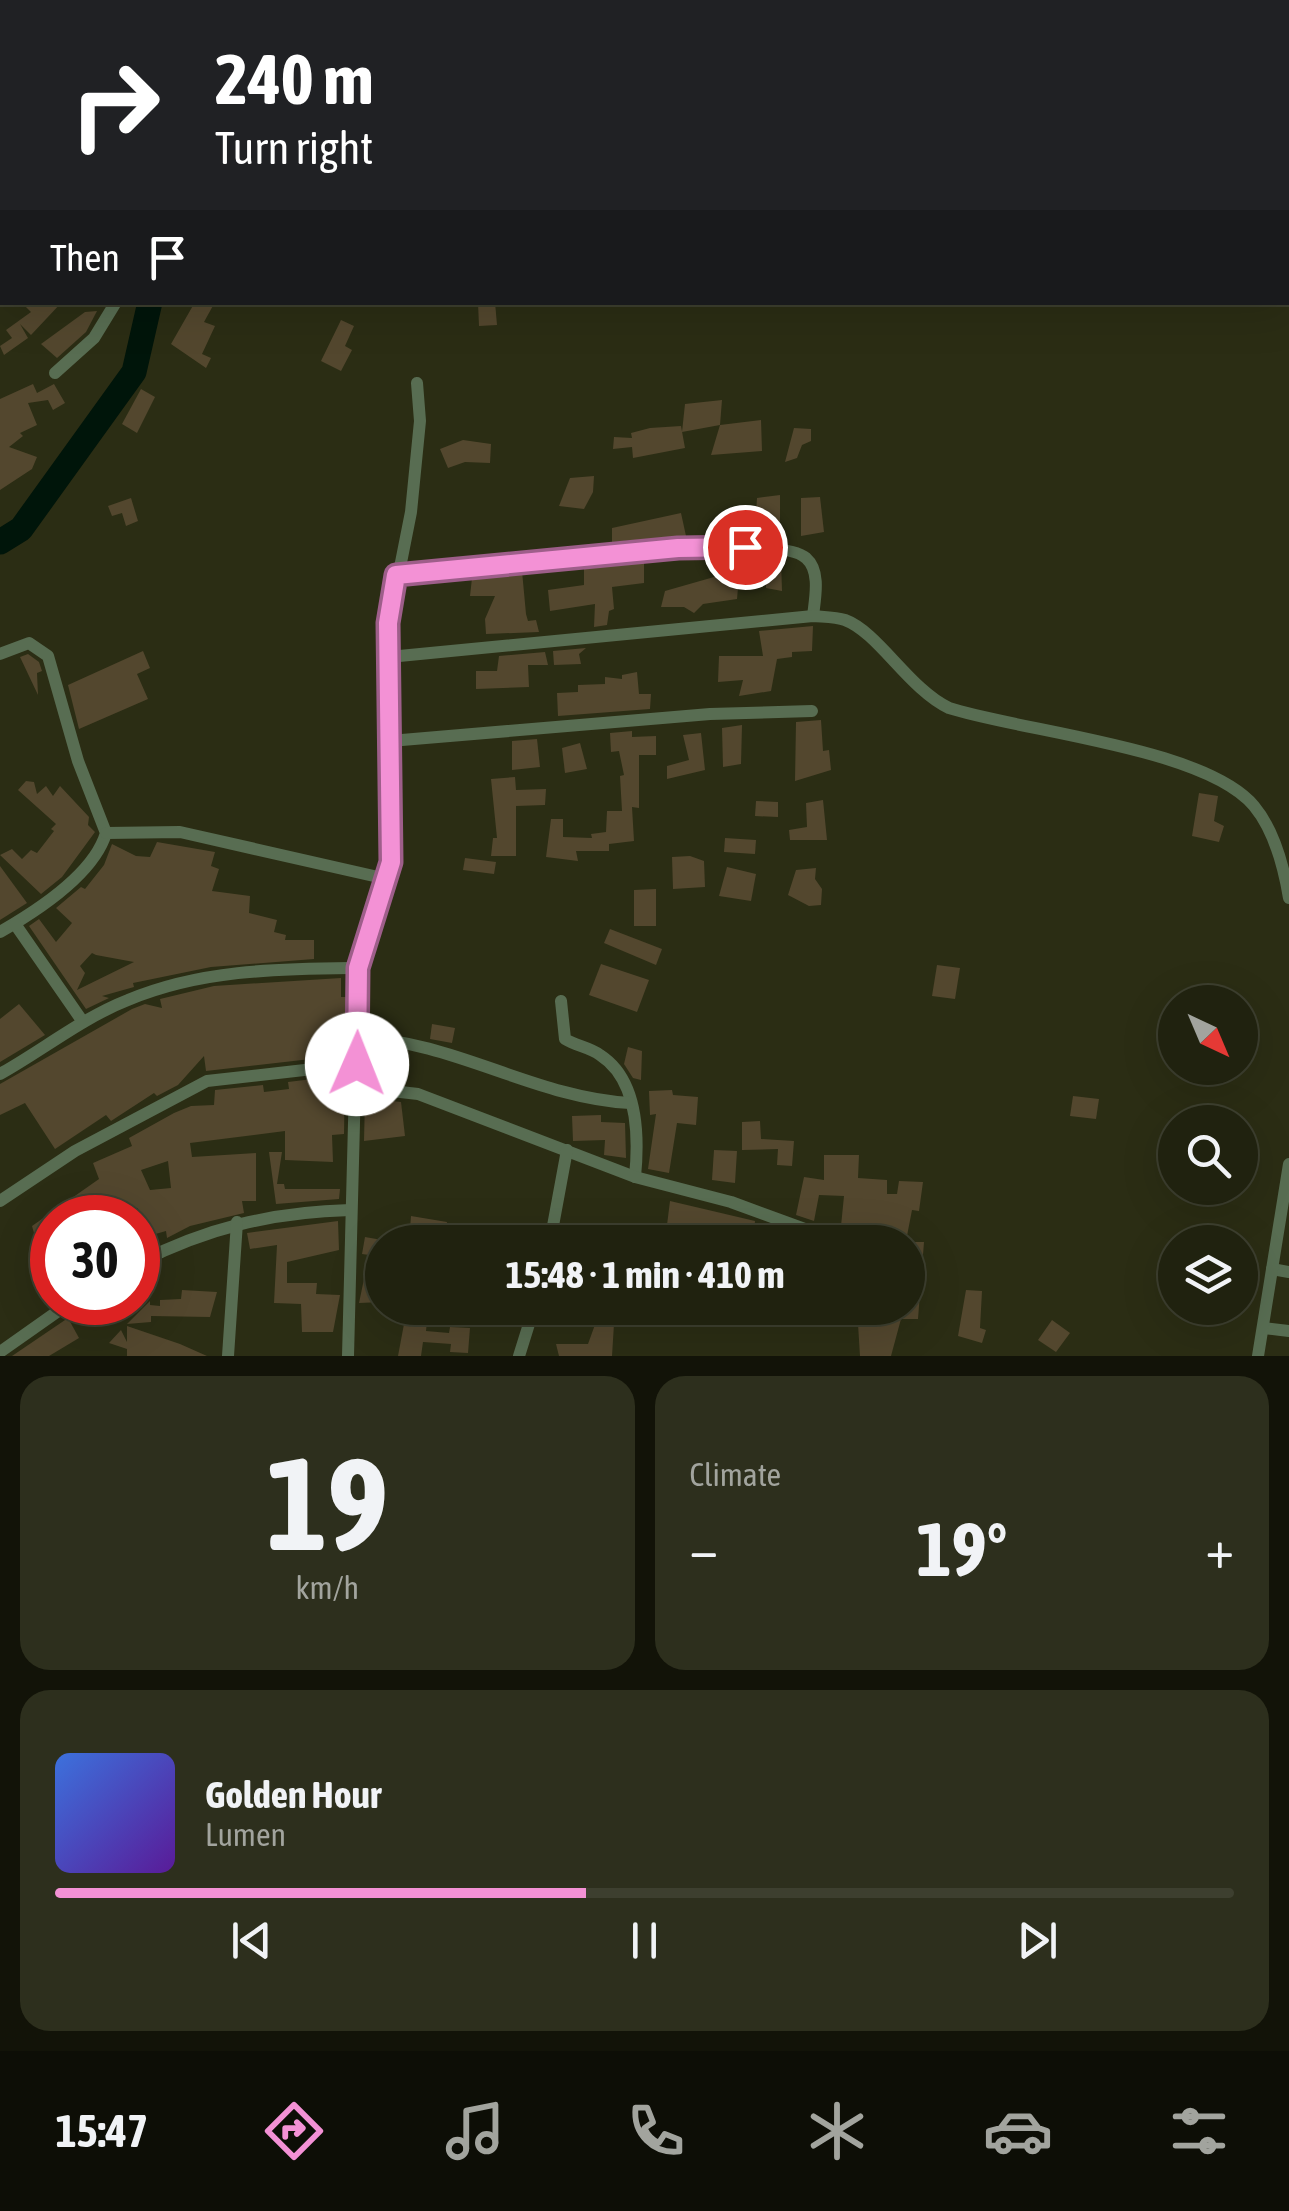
<!DOCTYPE html>
<meta charset="utf-8">
<style>
body{margin:0;font-family:"Asap Condensed",sans-serif;background:#2d2f1d;color:#f1f3f6;height:100vh;display:flex;flex-direction:column;font-size:38px;white-space:nowrap}
*{box-sizing:border-box;margin:0}
p{font-size:32px;color:#a2a49e}
.icon{flex:none;width:55px;height:55px;fill:none;stroke:currentColor;stroke-width:2;stroke-linecap:round;stroke-linejoin:round}
.map{position:relative;height:1356px;overflow:hidden}
.panel{display:flex;flex-direction:column;gap:20px;padding:20px;background:#121308;flex:1}
.panel>*{flex:none}
.top-card{position:absolute;left:0px;top:0px;width:1290px;height:305px;box-shadow:0 10px 40px #0002,0 0 0 2px #3d3f2f;background:#202124;color:#fff;overflow:hidden}
.needle{width:65px;rotate:136deg}
.fabs{position:absolute;left:1158px;top:985px;display:grid;gap:20px}
.fabs a{display:grid;place-items:center;width:100px;height:100px;border-radius:50%;background:#20220f;box-shadow:0 10px 40px #0002,0 0 0 2px #3d3f2f;font-size:50px}
.speed{position:absolute;left:30px;top:1195px;display:flex;gap:20px;font-size:50px;font-weight:700;text-align:center}
.speed>*{display:grid;place-content:center;width:130px;height:130px;border-radius:50%;background:#20220f;box-shadow:0 10px 40px #0002,0 0 0 2px #3d3f2f;line-height:1}
.speed .limit{border:15px solid #d22;background:#fff;color:#111}
.pin{position:absolute;display:grid;place-items:center;width:85px;height:85px;color:#fff;margin:-42px;border:5px solid #fff;border-radius:50%;box-shadow:0 2px 10px #0007}
.me{position:absolute;width:110px;margin:-55px;rotate:1deg;stroke-linejoin:round;filter:drop-shadow(0 0 8px #0008)}
.turn{display:flex;align-items:center;gap:35px;height:210px;padding:0 50px;font-size:45px}
.turn .icon{width:130px;height:130px;stroke-width:2.5}
.turn b{display:block;font-size:70px;line-height:85px}
.then{display:flex;align-items:center;height:95px;padding:0 50px;background:#0003;gap:20px;font-size:38px}
.big{font-size:75px;font-weight:700;line-height:1.1}
.panel .tile{flex:1;display:flex;flex-direction:column;justify-content:center;gap:15px;min-width:0;padding:0 35px;border-radius:30px;background:#2d2f1d}
.panel .dial{align-items:center;gap:0}
.dial b{font-size:130px;line-height:1}
.song{display:flex;align-items:center;gap:30px}
.cover{width:120px;height:120px;border-radius:15px;background:linear-gradient(135deg,hsl(220 70% 55%),hsl(270 70% 35%))}
.played{height:10px;border-radius:5px;background:linear-gradient(90deg,#f391d5 45%,#3d3f2f 45%)}
.keys{display:flex;justify-content:space-around;direction:ltr}
.heat{display:flex;justify-content:space-between;align-items:center;font-size:55px;direction:ltr}
.panel .tiles{flex:1;display:grid;gap:20px;grid-template-columns:1fr 1fr}
.tile:last-child{grid-column:span 2}
.trip{position:absolute;left:365px;top:1225px;width:560px;height:100px;border-radius:50px;background:#20220f;box-shadow:0 10px 40px #0002,0 0 0 2px #3d3f2f;font-weight:700;line-height:100px;text-align:center}
.menu{display:flex;height:160px;justify-content:space-around;align-items:center;background:#0d0e06;color:#a2a49e}
.menu .icon{width:70px;height:70px}
.menu .on{color:#f391d5}
.menu b{font-size:45px;color:#f1f3f6}
.map>svg:first-child{display:block}
</style>
<div class="map">
<svg width="1289" height="1356" viewBox="0 0 1289 1356">
<rect width="100%" height="100%" fill="#2b2d14"/>
<g fill="none" stroke-linecap="round" stroke-linejoin="round">
<g stroke="#00150a" stroke-width="25">
<polyline points="676,2 676,0"/>
<polyline points="0,542 21,529 134,372 150,302"/>
</g>
</g>
<g fill="#53472e" fill-rule="evenodd">
<polygon points="21,302 62,302 31,335 20,324 28,338 4,355 0,346 12,338 6,330 31,312"/>
<polygon points="195,302 215,302 204,322 215,326 202,354 211,358 206,368 171,344"/>
<polygon points="495,302 497,325 479,326 478,303"/>
<polygon points="97,311 86,332 57,358 41,344 85,312"/>
<polygon points="341,320 354,326 345,346 352,350 341,371 321,361"/>
<polygon points="33,384 37,393 54,384 65,403 53,410 48,400 28,403 37,425 20,433 23,436 9,447 37,457 32,469 0,490 0,399"/>
<polygon points="141,389 155,397 137,433 122,424"/>
<polygon points="722,400 720,425 682,432 685,404"/>
<polygon points="761,420 762,451 711,455 720,425"/>
<polygon points="681,426 685,448 633,458 632,447 613,449 614,437 632,438 631,433 650,428"/>
<polygon points="794,428 811,429 811,441 802,445 797,458 785,462"/>
<polygon points="463,440 491,444 490,463 465,462 448,468 440,449"/>
<polygon points="594,476 593,492 584,509 559,506 570,478"/>
<polygon points="780,495 780,526 755,529 757,498"/>
<polygon points="820,497 824,532 801,536 801,498"/>
<polygon points="131,498 138,521 126,526 122,513 112,516 108,506"/>
<polygon points="681,513 686,536 612,542 612,528"/>
<polygon points="748,557 781,560 782,591 766,588 766,574 748,575"/>
<polygon points="644,560 644,583 612,587 614,609 609,611 607,625 594,627 595,604 550,611 548,590 584,585 584,565"/>
<polygon points="522,571 526,614 528,621 536,620 539,632 486,634 485,619 495,596 470,596 472,578"/>
<polygon points="714,577 739,577 737,599 703,604 694,613 684,607 661,607 665,591"/>
<polygon points="813,626 812,651 792,652 792,657 777,659 771,691 739,696 743,680 718,682 719,656 763,656 759,631"/>
<polygon points="586,648 579,654 581,664 554,665 553,651"/>
<polygon points="143,651 150,668 137,674 148,699 79,729 68,685"/>
<polygon points="545,652 548,665 528,665 529,687 476,689 476,671 497,671 499,656"/>
<polygon points="28,654 39,662 42,671 37,673 38,695 20,657"/>
<polygon points="637,672 639,694 651,694 650,709 558,716 557,693 578,692 578,685 605,684 605,677 622,679 622,675"/>
<polygon points="821,720 823,751 829,750 831,770 795,781 796,722"/>
<polygon points="742,725 741,764 723,767 722,728"/>
<polygon points="632,731 632,737 656,736 656,755 639,755 639,808 632,807 634,841 609,844 609,851 576,851 578,861 546,857 551,819 563,819 563,837 592,838 591,834 606,832 607,811 622,811 620,776 624,775 619,751 611,752 610,733"/>
<polygon points="701,733 705,770 667,779 667,766 689,760 683,735"/>
<polygon points="537,739 540,767 512,770 512,741"/>
<polygon points="580,743 587,769 565,773 562,748"/>
<polygon points="515,777 516,790 546,789 545,805 516,806 516,856 491,856 493,838 497,838 491,779"/>
<polygon points="26,781 34,782 37,794 46,786 53,796 60,786 89,817 88,825 95,832 62,877 41,894 0,855 12,849 22,859 31,850 37,853 54,831 51,829 56,824 18,790"/>
<polygon points="1199,793 1218,796 1214,821 1224,826 1219,842 1192,836"/>
<polygon points="823,800 827,840 790,840 789,830 807,827 806,803"/>
<polygon points="756,801 778,802 778,817 755,816"/>
<polygon points="725,838 756,840 755,854 724,852"/>
<path d="M157 842 215 852 211 866 219 869 212 891 250 896 249 913 277 920 274 932 286 935 285 940H314V959L211 967 133 983 134 987 102 996 109 998 86 1009 29 926 39 919 56 942 72 923 56 908 81 887 85 889 104 865 112 844 136 856 150 857ZM92 953 96 955 134 962 77 990 85 973 80 966Z"/>
<polygon points="690,856 704,861 705,887 673,889 672,857"/>
<polygon points="465,858 496,862 494,874 463,870"/>
<polygon points="0,866 27,903 0,920"/>
<polygon points="727,867 756,874 751,901 719,896"/>
<polygon points="816,868 815,879 822,889 821,905 809,906 788,895 796,870"/>
<polygon points="656,889 656,926 634,926 634,890"/>
<polygon points="610,929 662,949 656,965 604,943"/>
<polygon points="601,964 649,980 637,1012 589,995"/>
<polygon points="937,965 960,968 955,999 932,996"/>
<polygon points="341,978 341,997 347,997 346,1055 206,1071 204,1056 178,1085 157,1096 154,1093 111,1121 106,1115 55,1149 25,1103 0,1115 0,1084 132,1009 145,1004 162,1008 160,999 214,986"/>
<polygon points="19,1004 45,1035 0,1062 0,1019"/>
<polygon points="432,1024 455,1028 452,1043 430,1039"/>
<polygon points="628,1047 642,1051 641,1080 633,1078 624,1064"/>
<polygon points="366,1049 395,1052 396,1081 365,1078"/>
<path d="M345 1075 344 1134 332 1135 333 1162 285 1160V1131L190 1143 192 1157 256 1153V1201H242L244 1213 190 1226 167 1238 166 1231 138 1239V1208L113 1217 107 1201 88 1214 52 1218V1262L41 1235 34 1233 32 1226 99 1179 93 1163 132 1146 129 1138 174 1113 191 1106 214 1105 215 1090 263 1085 264 1092 289 1089 288 1082ZM168 1161 171 1188 150 1190 141 1170Z"/>
<polygon points="672,1090 673,1095 698,1097 696,1125 677,1123 669,1173 648,1169 656,1114 650,1115 649,1091"/>
<polygon points="1073,1096 1099,1099 1096,1119 1070,1116"/>
<polygon points="365,1098 401,1102 405,1136 364,1141"/>
<polygon points="601,1115 601,1122 625,1123 626,1158 604,1155 605,1140 573,1141 572,1116"/>
<polygon points="760,1121 761,1139 794,1141 792,1166 777,1165 778,1149 742,1150 742,1122"/>
<polygon points="714,1150 737,1151 735,1183 712,1180"/>
<polygon points="269,1152 282,1152 277,1184 284,1184 285,1189 340,1189 339,1199 276,1204"/>
<polygon points="824,1155 859,1155 858,1178 887,1180 887,1194 897,1194 899,1181 923,1182 919,1211 912,1210 906,1241 857,1242 856,1230 841,1226 844,1196 819,1195 814,1221 796,1215 804,1177 824,1180"/>
<polygon points="670,1201 755,1221 753,1242 729,1241 730,1236 707,1229 667,1225"/>
<polygon points="411,1216 447,1222 446,1230 460,1230 459,1242 409,1242"/>
<polygon points="338,1221 339,1250 287,1262 287,1283 317,1283 316,1294 340,1295 333,1332 302,1332 301,1304 274,1303 277,1245 250,1249 247,1233"/>
<polygon points="365,1237 382,1240 382,1302 359,1303 369,1255 362,1254"/>
<polygon points="913,1242 924,1242 918,1319 901,1319 891,1356 860,1356 857,1308 908,1308 908,1267 912,1267"/>
<polygon points="182,1290 217,1292 210,1317 151,1316 151,1322 127,1324 150,1301 150,1305 160,1306 160,1300 181,1299"/>
<polygon points="966,1290 982,1291 980,1328 986,1330 982,1343 958,1336"/>
<polygon points="90,1302 109,1302 115,1316 100,1323"/>
<polygon points="407,1308 428,1311 426,1331 449,1333 450,1327 470,1328 468,1353 450,1352 451,1344 423,1342 421,1356 398,1356"/>
<polygon points="601,1308 615,1308 612,1356 559,1356 556,1344 588,1344"/>
<polygon points="68,1318 79,1338 49,1356 12,1356"/>
<polygon points="1052,1320 1070,1333 1056,1352 1038,1340"/>
<polygon points="127,1326 180,1344 207,1356 127,1356 127,1349 109,1343 121,1330 127,1342"/>
</g>
<g fill="none" stroke-linecap="round" stroke-linejoin="round">
<g stroke="#586d52" stroke-width="12">
<polyline points="344,0 349,2"/>
<polyline points="296,2 300,0"/>
<polyline points="419,2 421,0"/>
<polyline points="0,242 2,243"/>
<polyline points="55,373 94,338 116,302"/>
<path d="M396 575C456 568 772 527 806 558 821 571 815 598 813 616"/>
<path d="M0 654 29 643 48 656 78 761 106 833C94 874 35 912 0 932"/>
<path d="M389 657 813 616C824 617 836 617 845 620 878 632 909 689 949 708 1025 732 1206 748 1254 806 1274 830 1284 868 1289 898"/>
<polyline points="390,741 710,714 812,711"/>
<polyline points="106,833 180,832 387,879"/>
<polyline points="15,924 83,1022"/>
<path d="M561 1001 565 1039C576 1046 589 1047 600 1055 639 1080 639 1137 635 1177"/>
<path d="M359 1038C452 1040 535 1098 630 1103"/>
<path d="M0 1074C43 1050 82 1018 128 1000 202 969 279 969 358 968"/>
<polyline points="357,1087 418,1094 635,1177 731,1202 810,1231 849,1237"/>
<polyline points="0,1201 75,1151 207,1081 357,1064"/>
<polyline points="550,1242 567,1150"/>
<path d="M138 1263C207 1228 272 1212 350 1210"/>
<polyline points="1272,1269 1289,1272"/>
<polyline points="1263,1328 1289,1331"/>
<polyline points="0,1352 71,1302"/>
<polyline points="228,1356 237,1222"/>
<polyline points="348,1356 358,968 391,862 389,623 411,512 420,421 417,383"/>
<polyline points="519,1356 534,1308"/>
<polyline points="1258,1356 1289,1164"/>
</g>
<g stroke="#83ae77" stroke-width="20">
<polyline points="246,2 249,0"/>
<polyline points="0,143 2,140"/>
</g>
</g>
<g fill="none" stroke-linecap="round" stroke-linejoin="round">
<g stroke="#9e5e8a" stroke-width="25">
<polyline id="route" points="357,1064 358,968 391,862 388,623 396,575 678,548 745,547"/>
</g>
<use href="#route" stroke="#f391d5" stroke-width="18"/>
</g>
</svg>
<div class="fabs">
<a><svg class="needle" viewBox="-14 -14 28 28"><path d="M0-13l5 13h-10z" fill="#e53935"/><path d="M0 13l5-13h-10z" fill="#a2a49e"/></svg></a>
<a><svg class="icon" aria-label="search" viewBox="0 0 24 24"><circle cx="10" cy="10" r="6"/><path d="M15 15l6 6"/></svg></a>
<a><svg class="icon" aria-label="layers" viewBox="0 0 24 24"><path d="M12 4l9 5-9 5-9-5zM3 14l9 5 9-5"/></svg></a>
</div>
<div class="speed"><div class="limit">30</div></div>
<div class="pin" style="left:745px;top:547px;background:#d93025"><svg class="icon" aria-label="arrive" viewBox="0 0 24 24"><path d="M6 21V4h12l-3 4 3 4H6"/></svg></div>
<svg class="me" style="left:357px;top:1064px" viewBox="-20 -20 40 40"><circle r="19" fill="#fff"/><path d="M0-13L10 11 0 6-10 11z" fill="#f391d5"/></svg>
<div class="trip">15:48 · 1 min · 410 m</div>
<div class="top-card">
<div class="turn"><svg class="icon" aria-label="right" viewBox="0 0 24 24"><path d="M7 20v-9h11M14 6l5 5-5 5"/></svg><div><b>240 m</b>Turn right</div></div>
<div class="then">Then<svg class="icon" aria-label="arrive" viewBox="0 0 24 24"><path d="M6 21V4h12l-3 4 3 4H6"/></svg></div>
</div>
</div>
<section class="panel">
<div class="tiles">
<div class="tile dial"><b>19</b><p>km/h</p></div>
<div class="tile"><p>Climate</p>
<div class="heat"><a>−</a><b class="big">19°</b><a>+</a></div>
</div>
<div class="tile">
<div class="song"><i class="cover"></i><div><b>Golden Hour</b><p>Lumen</p></div></div>
<div class="played"></div>
<div class="keys"><svg class="icon" aria-label="previous" viewBox="0 0 24 24"><path d="M18 5L8 12l10 7zM5 5v14"/></svg><svg class="icon" aria-label="pause" viewBox="0 0 24 24"><path d="M8 5v14M16 5v14"/></svg><svg class="icon" aria-label="next" viewBox="0 0 24 24"><path d="M6 5l10 7-10 7zM19 5v14"/></svg></div>
</div>
</div>
</section>
<nav class="menu">
<b>15:47</b>
<svg class="icon on" aria-label="directions" viewBox="0 0 24 24"><path d="M12 3l9 9-9 9-9-9zM9 14v-3h6M13 9l2 2-2 2"/></svg>
<svg class="icon" aria-label="music" viewBox="0 0 24 24"><path d="M9 18V5l10-2v13"/><circle cx="6" cy="18" r="3"/><circle cx="16" cy="16" r="3"/></svg>
<svg class="icon" aria-label="phone" viewBox="0 0 24 24"><path d="M5 4h4l2 5-3 2q2 4 5 5l2-3 5 2v4C11 20 4 13 5 4z"/></svg>
<svg class="icon" aria-label="climate" viewBox="0 0 24 24"><path d="M12 3v18M4 7l16 10M4 17L20 7"/></svg>
<svg class="icon" aria-label="car" viewBox="0 0 24 24"><path d="M5 17H2v-5l4-1 3-4h7l3 4 3 1v5h-3M9 17h6M6 11h13"/><circle cx="7" cy="17" r="2"/><circle cx="17" cy="17" r="2"/></svg>
<svg class="icon" aria-label="filters" viewBox="0 0 24 24"><path d="M4 7h16M4 17h16"/><circle cx="9" cy="7" r="2"/><circle cx="15" cy="17" r="2"/></svg>
</nav>
